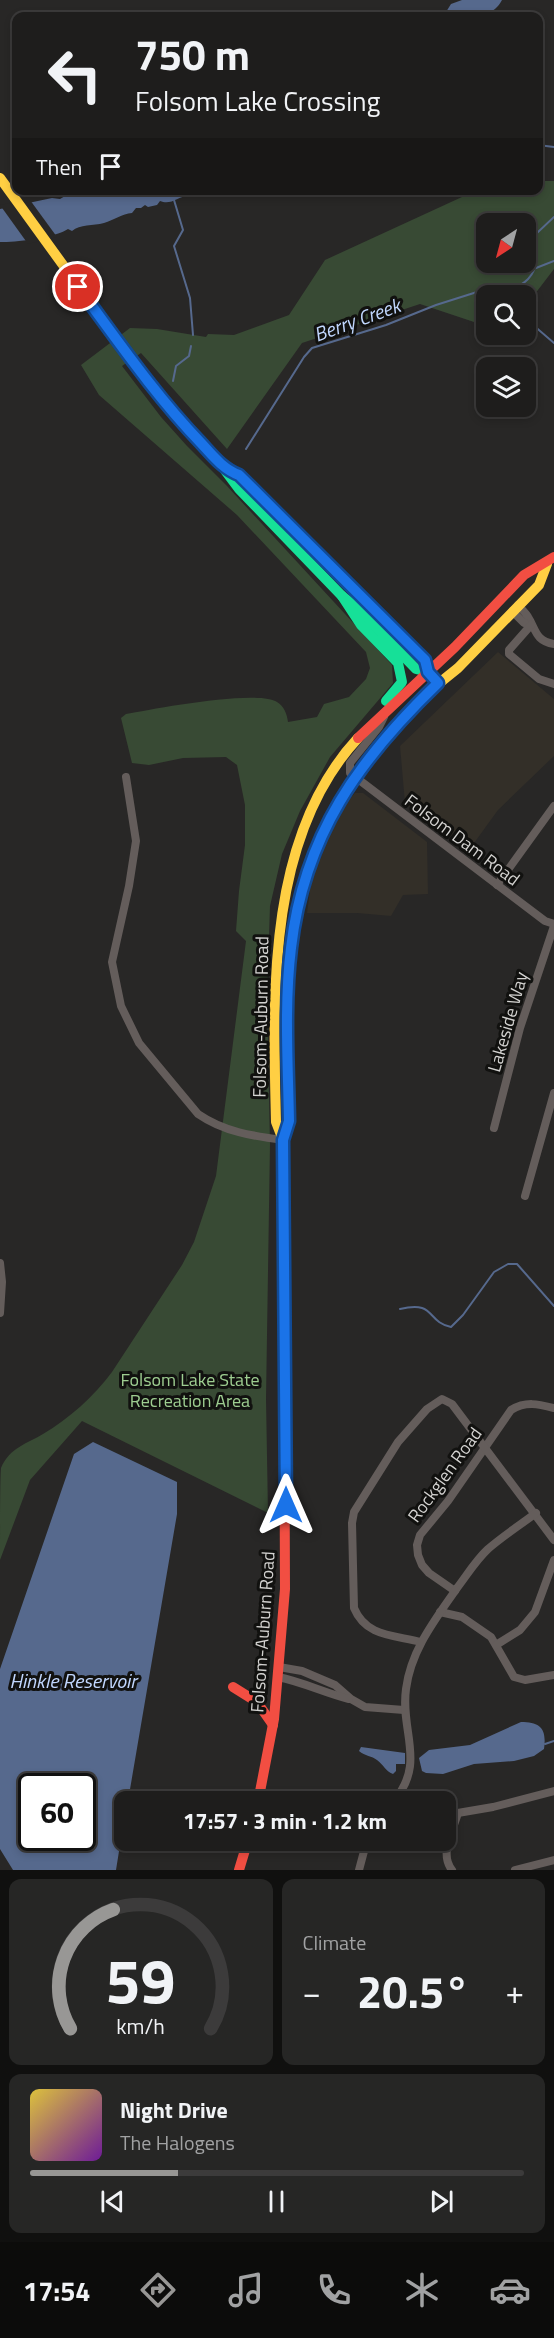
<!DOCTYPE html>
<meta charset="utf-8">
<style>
body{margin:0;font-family:"Titillium Web",sans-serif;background:#262625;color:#f1f3f6;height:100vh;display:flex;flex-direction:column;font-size:22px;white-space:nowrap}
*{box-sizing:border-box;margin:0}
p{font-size:20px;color:#a1a2a3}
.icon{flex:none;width:33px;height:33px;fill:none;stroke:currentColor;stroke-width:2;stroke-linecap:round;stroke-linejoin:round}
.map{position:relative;height:1870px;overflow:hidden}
.drawer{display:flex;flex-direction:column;gap:9px;padding:9px;background:#10100f;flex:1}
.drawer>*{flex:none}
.hud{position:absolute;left:12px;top:12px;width:531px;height:183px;border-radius:12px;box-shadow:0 3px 9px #0003,0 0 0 2px #3c3b3b;background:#1e1d1c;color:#f1f3f6;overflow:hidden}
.needle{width:39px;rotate:216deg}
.fabs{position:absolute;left:476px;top:213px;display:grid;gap:12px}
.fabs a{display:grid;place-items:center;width:60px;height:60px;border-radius:12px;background:#1e1d1c;box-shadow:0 3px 9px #0003,0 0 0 2px #3c3b3b;font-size:30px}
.speed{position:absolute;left:18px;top:1773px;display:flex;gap:12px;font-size:30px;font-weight:700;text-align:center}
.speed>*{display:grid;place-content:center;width:78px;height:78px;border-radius:50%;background:#1e1d1c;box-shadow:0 3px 9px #0003,0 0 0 2px #3c3b3b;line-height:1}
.speed .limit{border:3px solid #111;border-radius:9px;background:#fff;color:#111}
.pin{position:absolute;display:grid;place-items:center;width:51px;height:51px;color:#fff;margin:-26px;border:3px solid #fff;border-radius:50%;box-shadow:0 2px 6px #0007}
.me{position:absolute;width:66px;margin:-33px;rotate:0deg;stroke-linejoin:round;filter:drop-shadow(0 0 4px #0008)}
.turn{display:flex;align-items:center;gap:21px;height:126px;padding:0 24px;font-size:27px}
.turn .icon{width:78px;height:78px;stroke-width:2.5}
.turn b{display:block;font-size:42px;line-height:51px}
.then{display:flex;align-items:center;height:57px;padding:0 24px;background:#0003;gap:12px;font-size:22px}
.big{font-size:45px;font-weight:700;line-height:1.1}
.drawer .tile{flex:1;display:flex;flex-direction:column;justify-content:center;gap:9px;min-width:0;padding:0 21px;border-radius:12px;background:#262625}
.drawer .dial{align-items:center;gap:0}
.dial svg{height:156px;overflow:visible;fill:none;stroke:#3c3b3b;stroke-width:7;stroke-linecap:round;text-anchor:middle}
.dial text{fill:#f1f3f6;stroke:none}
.song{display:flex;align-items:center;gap:18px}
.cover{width:72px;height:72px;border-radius:9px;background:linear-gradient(135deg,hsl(50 70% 55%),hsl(280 70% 35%))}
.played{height:6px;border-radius:3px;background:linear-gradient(90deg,#989795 30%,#3c3b3b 30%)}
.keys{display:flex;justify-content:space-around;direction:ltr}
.heat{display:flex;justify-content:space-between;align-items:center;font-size:33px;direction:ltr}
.drawer .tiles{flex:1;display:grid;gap:9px;grid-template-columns:1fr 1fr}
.tile:last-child{grid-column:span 2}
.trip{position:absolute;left:114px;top:1791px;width:342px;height:60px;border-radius:12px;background:#1e1d1c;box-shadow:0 3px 9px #0003,0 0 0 2px #3c3b3b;font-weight:700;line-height:60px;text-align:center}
.dock{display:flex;height:96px;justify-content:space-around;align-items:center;background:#0c0c0b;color:#a1a2a3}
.dock .icon{width:42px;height:42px}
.dock .active{color:#989795}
.dock b{font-size:27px;color:#f1f3f6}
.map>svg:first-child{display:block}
</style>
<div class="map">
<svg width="554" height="1870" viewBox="0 0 554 1870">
<rect width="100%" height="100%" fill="#282726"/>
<g fill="#332f28">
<polygon points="498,652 554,699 554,756 498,810 469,850 405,803 400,746"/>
<polygon points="355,793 363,793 427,842 428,894 403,895 391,916 357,913 307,913 311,882 324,845 349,799"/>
</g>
<path fill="#384a34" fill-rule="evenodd" d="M539 181H554V269L525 307V296H486V326L420 304 302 343 227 449 141 353 122 366 161 417 187 446 227 486 392 665 393 683 330 757 300 811 282 854 270 906 267 999 270 1144 266 1399 268 1513 82 1421 30 1480 0 1560C0 1545 0 1477 1 1468 10 1447 27 1444 43 1434 69 1419 94 1396 112 1372L182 1265 194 1242 216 1176 246 941 236 931 239 891 245 845V805L237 765 226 757 183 758 149 765 132 763 121 718 126 714C153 709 257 689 277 702 284 706 287 714 288 722L317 717 324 704 349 697 366 679 370 668 366 652 237 515 99 395 81 365 130 328 157 329 206 337 208 334 234 335 289 315 325 260 475 191 538 190ZM486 224H525V262H486Z"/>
<g fill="#56698d" fill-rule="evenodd">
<path d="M462 0H502C490 24 454 17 431 16L439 12H446L451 4Z"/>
<path d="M85 190 194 191 190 196C178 195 172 206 160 201L157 205 148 207 145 205 141 208H136L132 213C122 214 114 220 104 223 93 226 80 224 72 231L68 229C57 237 14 243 0 242V209L52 198 60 199 72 192 78 193Z"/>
<path d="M93 1442 177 1482V1514L128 1801 124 1802V1820L116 1870H13L0 1849V1669L74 1454ZM32 1786H82V1838H32Z"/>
<path d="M521 1722C540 1722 547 1728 544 1749L534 1756 514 1761 474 1764 443 1774 426 1773 422 1771 419 1758 429 1750 470 1745Z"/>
<path d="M361 1747 405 1753V1764H396V1771L393 1774C385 1771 384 1765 377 1760 372 1756 365 1756 359 1751Z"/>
</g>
<polygon fill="#282726" points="24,200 30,200 57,237 28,244 0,205"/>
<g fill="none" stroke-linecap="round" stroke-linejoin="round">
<g stroke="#56698d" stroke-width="2">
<polyline points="538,145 554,147"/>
<polyline points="174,200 183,230 174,246 190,298 193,335"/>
<polyline points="535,247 537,233 554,217"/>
<polyline points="536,268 554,261"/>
<path d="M502 296C519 286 537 279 536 258"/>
<polyline points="525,318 554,343"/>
<polyline points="173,381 176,366 189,356 191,346"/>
<polyline points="246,449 304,357 312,348 386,325 436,305 477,292 489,296"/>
<path d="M400 1309C436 1300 426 1322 451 1327L463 1315 494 1272 508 1264H517L554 1306"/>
<polyline points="545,1744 554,1741"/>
</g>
<g stroke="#645d5b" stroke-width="8">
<path d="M518 605C521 609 526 613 528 617 536 629 535 641 554 644"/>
<polyline points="512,611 524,623 531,625"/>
<polyline points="531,625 509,650 509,654 539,679 554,684"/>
<polyline points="384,717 379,727 350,763 350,773 545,921 554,924"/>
<path d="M126 777 136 841 129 886 112 962 121 1006 139 1043 198 1114C224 1132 253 1136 283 1140"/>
<polyline points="497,885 554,806"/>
<polyline points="494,1128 520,1028 554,926"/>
<polyline points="525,1196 554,1093"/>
<polyline points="0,1263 2,1282 0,1313"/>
<path d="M455 1591 429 1573 422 1565 418 1555 417 1545 420 1535 448 1501 511 1410C526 1401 538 1404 554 1408"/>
<polyline points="440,1612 462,1617 491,1637 514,1677 525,1680 554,1675"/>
<path d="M421 1642C394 1635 366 1637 354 1608L352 1523 354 1512 398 1442 427 1409 442 1399 452 1404 554 1540"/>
<polyline points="496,1645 520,1630 535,1612 554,1560"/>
<polyline points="279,1667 302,1671 335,1685 351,1699 365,1707 404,1710"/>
<path d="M278 1677C303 1682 325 1693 349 1699"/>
<path d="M393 1802C427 1763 400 1732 406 1689 411 1650 435 1620 457 1588 467 1575 476 1560 488 1549 503 1536 520 1525 536 1513"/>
<polyline points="446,1815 493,1807 554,1791"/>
<polyline points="359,1870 367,1840"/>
<path d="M452 1870C439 1854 453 1831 458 1813"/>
<polyline points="515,1870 554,1860"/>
</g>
<g stroke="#16e098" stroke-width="10">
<polyline points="155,392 218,461 239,489 342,596 357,608 416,669 428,672"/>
<polyline points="227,471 239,475 425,660 428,672 433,677"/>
<polyline points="342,596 361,625 398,663 402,682 386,701"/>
<path d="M284 1339 283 1140 289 1121C288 1063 284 1004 291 947 296 905 310 863 327 824"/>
</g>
<g stroke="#ffcf43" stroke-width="10">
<polyline points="0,178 155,392"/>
<polyline points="327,824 334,809 376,747 427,693 458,668 539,585 547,564"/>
<path d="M283 1140 276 1122C273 996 266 837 358 738"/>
</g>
<g stroke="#f24e42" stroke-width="10">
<polyline points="358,738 455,647 524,575 554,557"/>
<polyline points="233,1687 257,1702 273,1725"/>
<polyline points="258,1802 274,1719 285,1589 284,1339"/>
<polyline points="239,1870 248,1840"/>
</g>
</g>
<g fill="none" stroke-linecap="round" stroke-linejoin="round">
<g stroke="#114b97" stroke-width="15">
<path id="route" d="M78 287C118 341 155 395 201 443 213 456 223 469 239 475L425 660 428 672 438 683C359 759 304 835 291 948 284 1005 288 1064 289 1121L283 1140 286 1505"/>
</g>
<use href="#route" stroke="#1a73e8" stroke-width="10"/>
</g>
<g text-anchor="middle" stroke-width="6" stroke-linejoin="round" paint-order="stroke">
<g font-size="18" fill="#d4d3d1" stroke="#11110f">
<text transform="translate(462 840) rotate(37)" y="6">Folsom Dam Road</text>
<text transform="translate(261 1017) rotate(-89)" y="6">Folsom-Auburn Road</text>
<text transform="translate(508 1022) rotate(-74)" y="6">Lakeside Way</text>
<text transform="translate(445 1475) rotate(-54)" y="6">Rockglen Road</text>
<text transform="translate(263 1632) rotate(-86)" y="6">Folsom-Auburn Road</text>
</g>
<g font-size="18" fill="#9ece91" stroke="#11110f">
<text x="190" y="1386">Folsom Lake State<tspan x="190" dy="21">Recreation Area</tspan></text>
</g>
<g font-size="20" font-style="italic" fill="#c1d7fe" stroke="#11110f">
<text transform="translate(357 320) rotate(-20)" y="7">Berry Creek</text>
<text x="73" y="1688">Hinkle Reservoir</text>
</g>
</g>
</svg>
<div class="fabs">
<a><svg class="needle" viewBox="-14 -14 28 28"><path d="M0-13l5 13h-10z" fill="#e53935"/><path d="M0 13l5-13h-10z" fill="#a1a2a3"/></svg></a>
<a><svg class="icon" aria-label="search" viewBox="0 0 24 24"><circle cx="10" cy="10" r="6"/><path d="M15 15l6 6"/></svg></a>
<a><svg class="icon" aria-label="layers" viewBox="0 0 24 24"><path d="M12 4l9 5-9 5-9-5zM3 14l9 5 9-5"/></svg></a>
</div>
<div class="speed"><div class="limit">60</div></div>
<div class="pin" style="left:78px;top:287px;background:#d93025"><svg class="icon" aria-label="arrive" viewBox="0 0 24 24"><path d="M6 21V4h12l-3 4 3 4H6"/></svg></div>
<svg class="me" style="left:286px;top:1505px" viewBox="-20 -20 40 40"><path d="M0-17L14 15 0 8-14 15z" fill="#1a73e8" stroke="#fff" stroke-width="4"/></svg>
<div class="trip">17:57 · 3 min · 1.2 km</div>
<div class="hud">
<div class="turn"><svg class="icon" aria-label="left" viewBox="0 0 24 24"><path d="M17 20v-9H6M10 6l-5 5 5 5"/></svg><div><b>750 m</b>Folsom Lake Crossing</div></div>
<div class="then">Then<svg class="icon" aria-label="arrive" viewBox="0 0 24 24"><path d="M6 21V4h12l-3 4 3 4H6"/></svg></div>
</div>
</div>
<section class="drawer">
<div class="tiles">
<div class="tile dial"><svg viewBox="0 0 100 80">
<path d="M14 69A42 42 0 1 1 86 69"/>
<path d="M14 69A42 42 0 0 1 36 8" stroke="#989795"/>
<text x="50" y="56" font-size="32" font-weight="700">59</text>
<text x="50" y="72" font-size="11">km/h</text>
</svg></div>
<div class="tile"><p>Climate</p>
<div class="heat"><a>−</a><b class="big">20.5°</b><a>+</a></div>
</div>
<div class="tile">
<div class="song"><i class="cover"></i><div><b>Night Drive</b><p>The Halogens</p></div></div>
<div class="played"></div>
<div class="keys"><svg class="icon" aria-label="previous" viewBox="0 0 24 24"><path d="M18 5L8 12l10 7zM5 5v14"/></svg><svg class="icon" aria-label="pause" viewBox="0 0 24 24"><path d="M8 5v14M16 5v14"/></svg><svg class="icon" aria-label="next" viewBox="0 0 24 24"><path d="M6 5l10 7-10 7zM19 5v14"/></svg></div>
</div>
</div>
</section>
<nav class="dock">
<b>17:54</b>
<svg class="icon active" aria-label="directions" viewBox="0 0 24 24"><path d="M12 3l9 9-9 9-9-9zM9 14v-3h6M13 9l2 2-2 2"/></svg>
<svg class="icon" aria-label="music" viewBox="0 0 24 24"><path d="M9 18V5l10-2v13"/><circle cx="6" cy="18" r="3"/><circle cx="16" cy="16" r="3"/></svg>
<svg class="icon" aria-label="phone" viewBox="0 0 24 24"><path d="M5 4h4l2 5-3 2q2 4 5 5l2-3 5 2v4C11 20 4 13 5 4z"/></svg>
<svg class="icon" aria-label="climate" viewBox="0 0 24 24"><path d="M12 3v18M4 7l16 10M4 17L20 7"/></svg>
<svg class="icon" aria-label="car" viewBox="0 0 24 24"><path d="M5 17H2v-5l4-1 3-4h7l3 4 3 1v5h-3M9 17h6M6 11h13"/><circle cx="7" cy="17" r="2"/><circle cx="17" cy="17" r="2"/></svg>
</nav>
